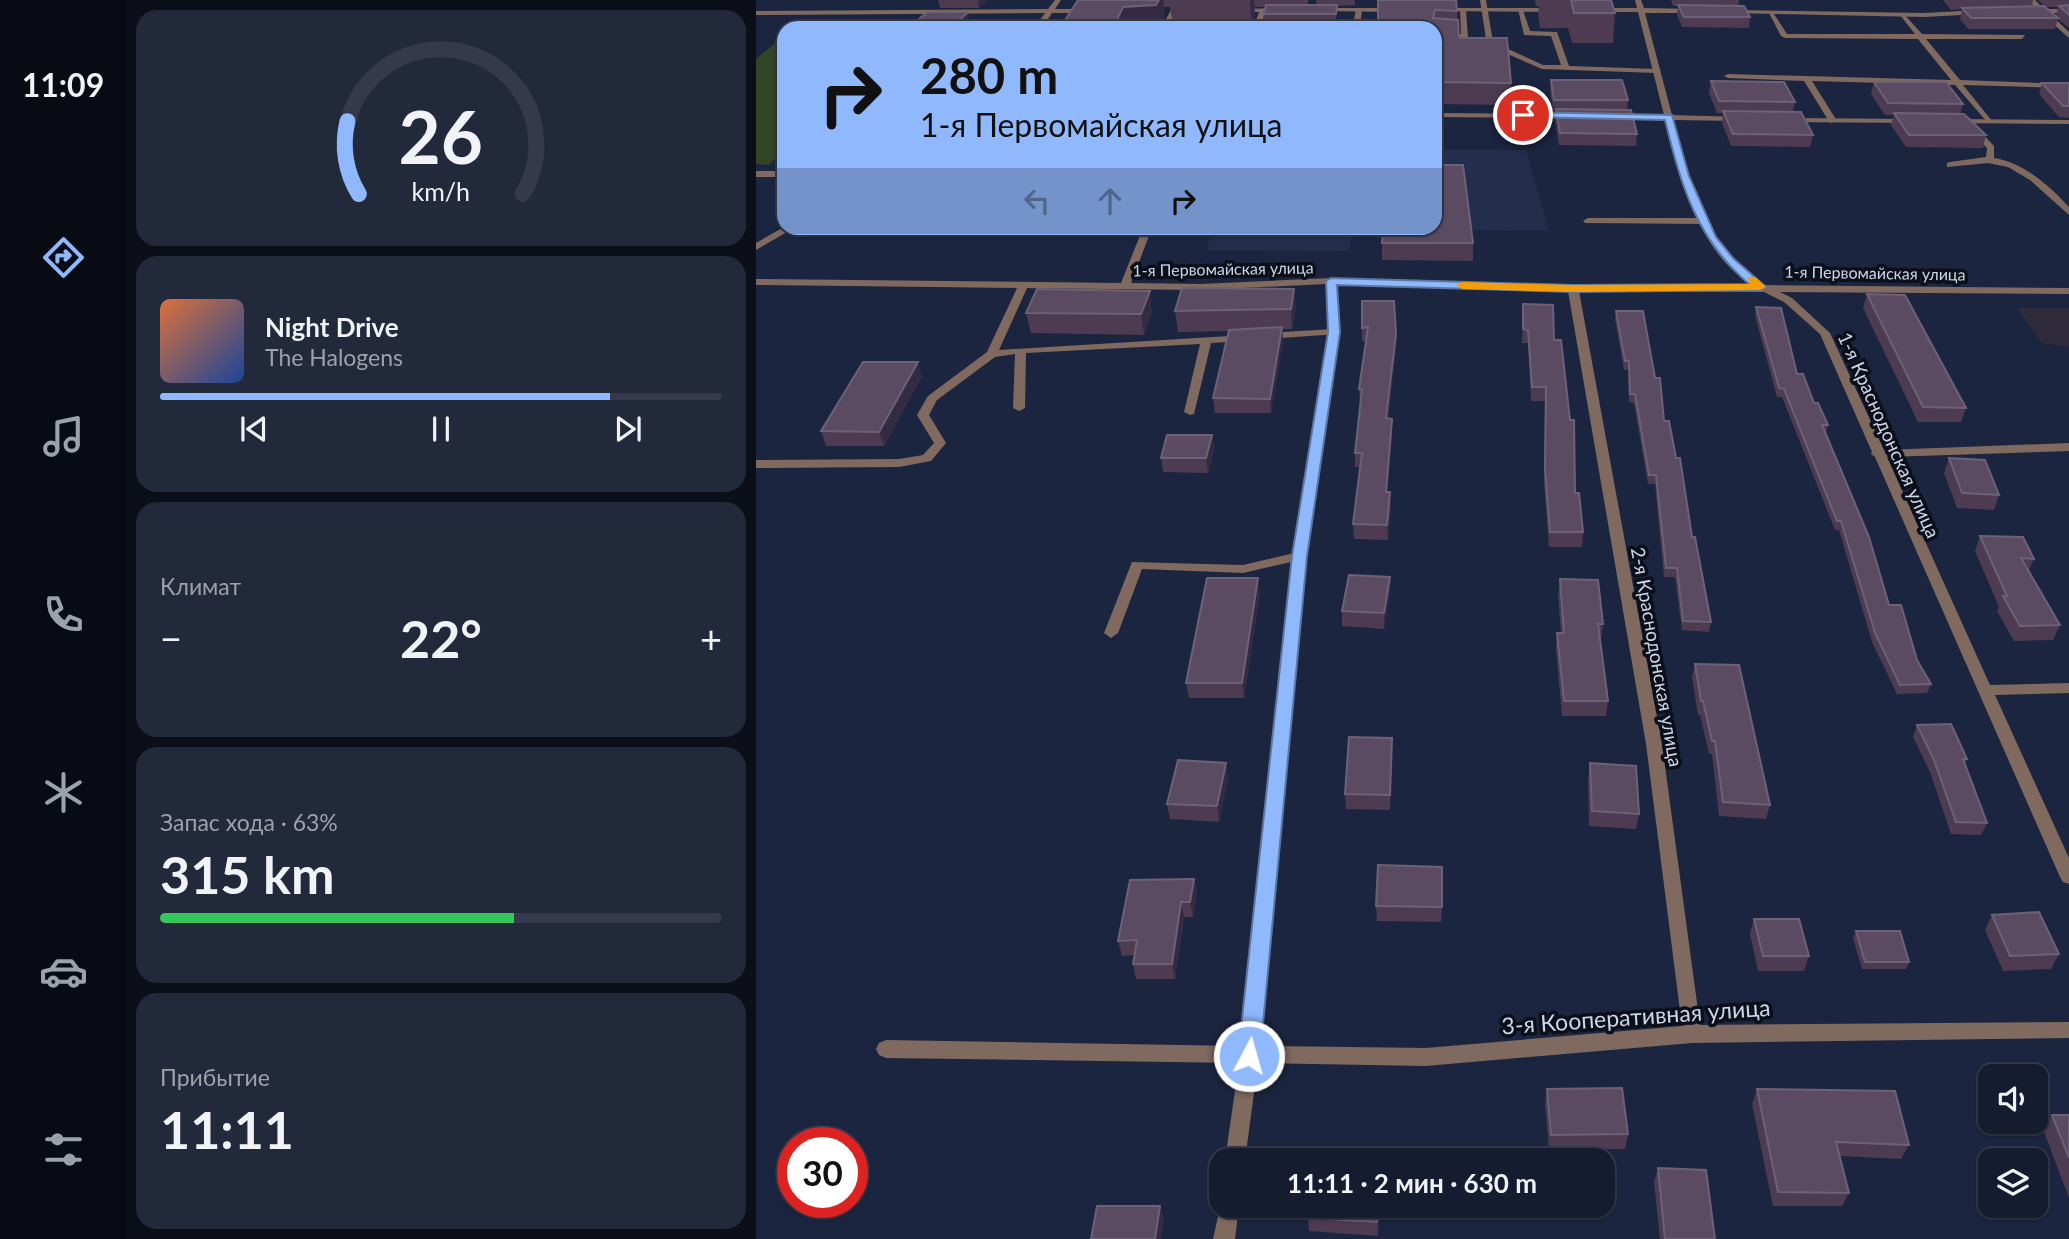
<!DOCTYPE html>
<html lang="ru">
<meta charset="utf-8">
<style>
body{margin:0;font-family:Lato,sans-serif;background:#22293b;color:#f1f3f6;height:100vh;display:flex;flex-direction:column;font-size:26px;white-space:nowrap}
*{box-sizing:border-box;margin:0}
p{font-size:23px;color:#9da1aa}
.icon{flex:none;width:38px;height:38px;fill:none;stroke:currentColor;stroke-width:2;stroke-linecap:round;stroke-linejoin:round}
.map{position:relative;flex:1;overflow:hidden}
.details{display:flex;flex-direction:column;gap:10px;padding:10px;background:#0c0f1a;width:630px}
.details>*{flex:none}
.top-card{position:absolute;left:21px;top:21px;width:665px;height:214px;border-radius:21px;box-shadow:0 2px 5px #0004,0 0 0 2px #343a4b;background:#90b8fd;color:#111;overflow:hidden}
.fabs{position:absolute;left:1222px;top:1064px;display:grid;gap:14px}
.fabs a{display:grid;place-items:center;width:70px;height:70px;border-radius:14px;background:#151c2f;box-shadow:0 2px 5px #0004,0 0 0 2px #343a4b;font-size:35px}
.speed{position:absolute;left:21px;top:1127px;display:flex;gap:14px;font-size:35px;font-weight:700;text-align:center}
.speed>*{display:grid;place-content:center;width:91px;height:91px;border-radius:50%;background:#151c2f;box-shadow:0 2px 5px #0004,0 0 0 2px #343a4b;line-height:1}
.speed .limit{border:10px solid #d22;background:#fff;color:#111}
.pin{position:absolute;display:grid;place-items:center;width:60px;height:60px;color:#fff;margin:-30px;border:4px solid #fff;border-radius:50%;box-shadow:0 2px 7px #0007}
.me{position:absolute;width:77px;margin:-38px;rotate:6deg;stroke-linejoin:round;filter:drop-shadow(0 0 5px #0008)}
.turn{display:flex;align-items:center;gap:24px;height:147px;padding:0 28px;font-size:32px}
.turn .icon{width:91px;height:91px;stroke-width:2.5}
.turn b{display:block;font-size:49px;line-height:60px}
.lanes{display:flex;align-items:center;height:66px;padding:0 28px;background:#0003;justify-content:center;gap:35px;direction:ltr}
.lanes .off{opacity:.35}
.big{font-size:52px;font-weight:700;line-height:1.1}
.details .card{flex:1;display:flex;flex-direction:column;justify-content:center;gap:10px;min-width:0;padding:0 24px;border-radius:21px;background:#22293b}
.details .dial{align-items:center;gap:0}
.dial svg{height:182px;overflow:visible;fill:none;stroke:#343a4b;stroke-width:7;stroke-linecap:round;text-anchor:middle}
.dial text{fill:#f1f3f6;stroke:none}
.song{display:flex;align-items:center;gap:21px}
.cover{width:84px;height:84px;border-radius:10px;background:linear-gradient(135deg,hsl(20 70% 55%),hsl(220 70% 35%))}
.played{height:7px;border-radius:4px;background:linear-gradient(90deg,#90b8fd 80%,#343a4b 80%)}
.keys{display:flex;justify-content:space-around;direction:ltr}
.heat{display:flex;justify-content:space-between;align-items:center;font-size:38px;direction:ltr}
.charge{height:10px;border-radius:5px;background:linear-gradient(90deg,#34c759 63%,#343a4b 0)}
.trip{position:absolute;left:453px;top:1148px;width:406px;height:70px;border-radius:21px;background:#151c2f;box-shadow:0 2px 5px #0004,0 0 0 2px #343a4b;font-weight:700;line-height:70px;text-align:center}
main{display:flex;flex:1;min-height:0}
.tab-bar{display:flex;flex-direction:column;width:126px;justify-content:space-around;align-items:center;background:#080b13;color:#9da1aa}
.tab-bar .icon{width:49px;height:49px}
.tab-bar .active{color:#90b8fd}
.tab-bar b{font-size:32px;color:#f1f3f6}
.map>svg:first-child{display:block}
</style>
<main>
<nav class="tab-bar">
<b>11:09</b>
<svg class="icon active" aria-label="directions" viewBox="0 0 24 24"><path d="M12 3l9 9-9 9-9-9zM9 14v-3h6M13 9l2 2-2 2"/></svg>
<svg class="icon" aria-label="music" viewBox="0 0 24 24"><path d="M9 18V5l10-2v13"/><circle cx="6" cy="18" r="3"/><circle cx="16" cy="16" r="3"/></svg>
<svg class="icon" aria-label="phone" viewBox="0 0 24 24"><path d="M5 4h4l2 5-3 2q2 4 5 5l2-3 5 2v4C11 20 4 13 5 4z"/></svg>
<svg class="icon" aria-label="climate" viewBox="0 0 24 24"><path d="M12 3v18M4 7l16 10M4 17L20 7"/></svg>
<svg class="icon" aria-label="car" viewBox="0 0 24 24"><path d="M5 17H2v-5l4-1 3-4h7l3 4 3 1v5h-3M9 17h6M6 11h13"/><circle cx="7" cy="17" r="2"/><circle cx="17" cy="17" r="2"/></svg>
<svg class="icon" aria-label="filters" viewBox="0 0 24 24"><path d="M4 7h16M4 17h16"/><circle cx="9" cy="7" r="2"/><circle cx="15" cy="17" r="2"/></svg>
</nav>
<section class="details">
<div class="card dial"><svg viewBox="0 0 100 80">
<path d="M14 69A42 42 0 1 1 86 69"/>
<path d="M14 69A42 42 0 0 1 9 37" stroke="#90b8fd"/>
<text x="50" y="56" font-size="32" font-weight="700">26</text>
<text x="50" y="72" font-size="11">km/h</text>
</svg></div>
<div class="card">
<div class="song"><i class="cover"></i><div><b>Night Drive</b><p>The Halogens</p></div></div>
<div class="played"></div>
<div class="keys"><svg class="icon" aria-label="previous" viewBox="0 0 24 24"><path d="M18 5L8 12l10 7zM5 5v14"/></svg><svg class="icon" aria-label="pause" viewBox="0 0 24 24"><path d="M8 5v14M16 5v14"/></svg><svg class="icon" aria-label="next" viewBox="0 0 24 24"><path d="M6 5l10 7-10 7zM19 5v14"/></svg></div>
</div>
<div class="card"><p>Климат</p>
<div class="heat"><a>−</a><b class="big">22°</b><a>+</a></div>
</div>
<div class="card"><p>Запас хода · 63%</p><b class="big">315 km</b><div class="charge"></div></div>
<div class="card"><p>Прибытие</p><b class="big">11:11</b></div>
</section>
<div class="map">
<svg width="1313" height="1239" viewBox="0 0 1313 1239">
<rect width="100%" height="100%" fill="#1c253f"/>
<polygon fill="#232e4d" points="679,150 770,150 793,231 596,229 593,251 451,250 456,228 679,228"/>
<polygon fill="#2f2b3b" points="1261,308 1313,308 1313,347 1286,343"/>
<polygon fill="#334526" points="28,36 28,150 13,165 0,164 0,59"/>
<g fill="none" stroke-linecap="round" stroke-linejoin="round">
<g fill="#806a60" fill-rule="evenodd">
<polygon points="724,0 730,0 737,42 787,65 805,65 795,36 768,35 762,9 767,10 774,31 801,32 813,66 901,69 905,71 901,73 786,69 731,45"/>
<polygon points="603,8 606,10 604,28 596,28 600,10"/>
<polygon points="707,8 710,10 712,38 679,37 679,33 705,34 704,10"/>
<polygon points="415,10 420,11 413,28 405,28"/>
<polygon points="504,10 509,11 505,28 497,28"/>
<polygon points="1016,11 1031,34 1159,34 1144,15 1147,13 1166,34 1269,35 1266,39 1170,39 1204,80 1313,84 1313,88 1207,85 1236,121 1232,123 1199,85 1056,81 1081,121 1074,123 1048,81 972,78 968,76 972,74 1195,80 1162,39 1029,38 1025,36 1013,13"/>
<path d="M1213 126H1219L1238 146V158C1268 163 1293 185 1313 207V215L1274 180 1252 167 1232 163 1191 167V163L1194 162 1230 157 1231 148 1213 130Z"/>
<polygon points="832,218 948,218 953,221 948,224 829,223 827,221"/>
<polygon points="267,283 272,286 243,350 490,335 495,338 490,341 455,343 438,414 434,415 428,412 444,344 270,353 269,408 263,411 257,408 259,354 239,357 181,400 173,415 190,443 175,461 143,467 0,468 0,460 143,459 167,455 178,443 161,415 172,396 231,352 262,286"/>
<polygon points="578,329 583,332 582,334 511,339 506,336 511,333"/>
<polygon points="543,552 550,556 548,559 487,573 386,569 362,633 355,638 348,633 376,562 487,565"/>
</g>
<g fill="#806a60" fill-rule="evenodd">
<polygon points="299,0 305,0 299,9 332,9 335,11 332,13 296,13 286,28 278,28 289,13 0,15 0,11 292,9"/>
<path d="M879 0H885L888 8 941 9 944 11 941 13H889L916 115 983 117 987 119 983 121 918 120C930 167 943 219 975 257 984 267 998 276 1009 285L1313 288V294L1024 292 1036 298 1074 333 1128 450 1313 443V451L1131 457 1234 685 1313 683V693L1239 695 1313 858V884L1307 882 1304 877 1119 457 1115 454 1116 452 1064 334 1028 302 1008 292 823 291 906 744 944 1025 1313 1022V1038L936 1043 670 1066 502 1063 489 1160H469L483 1063 130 1058 123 1055 120 1049 123 1043 130 1040 485 1046 536 556 573 332 570 284 445 290 0 285V279L365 283 387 228H396L375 283 445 284 575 278 817 285 998 286C988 278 976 271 968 261 935 222 922 169 909 120L859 119 855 117 859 115H908L882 12H842L839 10 842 8H881ZM580 284 812 291 890 744 926 1026 670 1048 504 1046 550 556 583 332Z"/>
<polygon points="1272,0 1279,0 1288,9 1313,9 1313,13 1293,13 1313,32 1313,38 1285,13 1274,12 1274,10 1281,9"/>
<polygon points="562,8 640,8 643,10 640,12 560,11"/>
<polygon points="685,8 801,8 804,10 801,12 683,11"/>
<polygon points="482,9 528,8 531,10 528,12 480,12"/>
<polygon points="975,10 1168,13 1224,10 1227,12 1224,14 1168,17 973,13"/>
<polygon points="679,113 818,114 822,116 818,118 679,117"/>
<polygon points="1031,118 1154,119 1158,121 1154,123 1028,122 1027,120"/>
<polygon points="1196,119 1313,120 1313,124 1199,123 1196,123"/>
<rect x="0" y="171" width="28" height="6"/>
<polygon points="28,227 38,228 0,250 0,243"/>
<polygon points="466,1199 466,1206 483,1206 479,1239 457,1239"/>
</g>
</g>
<g fill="#4d3b52">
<polygon points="182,0 231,0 223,8 184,8"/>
<polygon points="322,0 553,0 551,5 561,5 560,0 599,0 599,5 581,6 580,25 508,25 508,14 509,7 498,7 499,16 495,25 417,26 414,7 407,7 409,16 403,26 376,28 304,28"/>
<polygon points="622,0 701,11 703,38 755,83 754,105 679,104 679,28"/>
<polygon points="779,0 855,0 859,13 857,43 816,43 812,28 784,28 782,15 783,6 780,6"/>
<polygon points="915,0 983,0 982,6 994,17 993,28 926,27 921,15 922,6 917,6"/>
<polygon points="1187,0 1277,0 1276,6 1300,16 1302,7 1290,7 1282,0 1313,0 1313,28 1302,19 1299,29 1212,29 1204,19 1206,9 1195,10"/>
<polygon points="213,17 202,27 161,27 160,22"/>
<polygon points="795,80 872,100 871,110 881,134 880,146 803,145 799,121 800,111 797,111 794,91"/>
<polygon points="955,81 1039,102 1037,112 1057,135 1054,147 975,146 966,123 967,113 961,113 953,93"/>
<polygon points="1118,82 1207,104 1204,114 1230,135 1227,148 1150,147 1135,125 1138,115 1129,115 1115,94"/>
<polygon points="1286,83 1313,83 1313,118 1303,117 1283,94"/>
<polygon points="626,243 717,243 717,261 626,260"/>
<polygon points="426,288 540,309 536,329 526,329 527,341 515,413 459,413 457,398 473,331 422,332 419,311"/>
<polygon points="1111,294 1210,408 1205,422 1162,422 1107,308"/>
<polygon points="606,301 640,334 640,348 632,419 636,433 631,492 635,507 632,540 598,539 597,524 604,467 599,467 599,453 605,404 604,404 603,389 610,341 606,341"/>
<polygon points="767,304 798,340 819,493 827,532 826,547 793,547 788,483 789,401 775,401 772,343 766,343"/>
<polygon points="1000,307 1072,425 1070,433 1133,605 1161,660 1175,684 1171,693 1141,694 1116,642 1083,530 1079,530 1026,397 1021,397 999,316"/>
<polygon points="396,311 388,335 275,333 270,313"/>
<polygon points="860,311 899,378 908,421 920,458 936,537 955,622 953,632 926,630 919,577 908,577 899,484 892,484 878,403 873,402 872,370 868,370 859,319"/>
<polygon points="166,376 128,446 70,446 65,431"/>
<polygon points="456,435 458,449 452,473 407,472 405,458"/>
<polygon points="1193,458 1243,495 1238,510 1201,508 1188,473"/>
<polygon points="1224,536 1278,559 1272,572 1304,625 1297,640 1258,641 1241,611 1243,607 1219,551"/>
<polygon points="804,579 847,624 845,639 844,639 852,701 850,716 806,716 800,648 801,633 805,633 802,594"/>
<polygon points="634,592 628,629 586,626 586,611"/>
<polygon points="504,593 488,698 433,698 430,683"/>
<polygon points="939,664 1014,805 1010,819 963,816 956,754 953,754 944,715 942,715 936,677"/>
<polygon points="1161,725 1211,759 1209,764 1231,823 1225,835 1195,834 1174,772 1157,737"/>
<polygon points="636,753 634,810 590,809 589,794"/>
<polygon points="834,763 883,814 880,829 833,826 832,778"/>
<polygon points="472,778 463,822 414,819 411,804"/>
<polygon points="438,879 441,894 437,917 428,917 419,979 380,979 377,964 378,955 366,956 362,941"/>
<polygon points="620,906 686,907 685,922 621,921"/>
<polygon points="1236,915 1303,954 1295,969 1247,971 1229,930"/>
<polygon points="998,919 1053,956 1048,971 1002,971 994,934"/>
<polygon points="1100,931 1153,962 1150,969 1106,969 1097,938"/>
<polygon points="791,1089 872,1134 869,1149 793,1149 789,1103"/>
<polygon points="1001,1089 1153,1145 1145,1159 1084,1156 1093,1193 1086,1206 1017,1206 996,1104"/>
<polygon points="1296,1115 1313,1115 1313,1198 1287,1129"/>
<polygon points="902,1168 959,1239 904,1239 898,1182"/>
<polygon points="553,1206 624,1206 622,1236 553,1231 552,1218"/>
</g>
<g fill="#332b44">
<polygon points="222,0 231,0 223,8"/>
<polygon points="403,0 407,0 409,16 403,26 357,28 367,7"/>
<polygon points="494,0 498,0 499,16 495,25"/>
<polygon points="212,12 213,17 202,27 201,22"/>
<polygon points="538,289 540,309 536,329 535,309"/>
<polygon points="394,291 396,311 388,335 385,314"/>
<polygon points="526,327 527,341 515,413 514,399"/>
<polygon points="640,334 640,348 630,433 630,418"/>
<polygon points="162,362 166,376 128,446 123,432"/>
<polygon points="636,419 636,433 630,506 630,492"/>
<polygon points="456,435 458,449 452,473 450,458"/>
<polygon points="634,492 635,507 632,540 631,525"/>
<polygon points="634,577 634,592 628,629 628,613"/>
<polygon points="502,578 504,593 488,698 486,683"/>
<polygon points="636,738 636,753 634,810 634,795"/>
<polygon points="470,763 472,778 463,822 461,806"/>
<polygon points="438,879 441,894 437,917 434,902"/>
<polygon points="425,902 428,917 419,979 416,964"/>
<polygon points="404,1206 408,1219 405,1239 399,1239"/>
<polygon points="623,1206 624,1206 622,1236 621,1222"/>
</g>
<g fill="#5b4b62" stroke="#6d6177" stroke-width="2">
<polygon points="322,0 403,0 400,5 367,7 357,28 304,28"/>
<polygon points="622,0 700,0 701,11 679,10 677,18 702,20 703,38 751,38 755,83 679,82 679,28 622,28"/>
<polygon points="815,0 855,0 859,13 818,13"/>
<polygon points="510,5 581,5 580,14 508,14"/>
<polygon points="922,5 988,6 994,17 928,17"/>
<polygon points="1313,5 1313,15 1303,6"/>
<polygon points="1288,6 1302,18 1215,18 1206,8"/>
<polygon points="171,12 212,12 201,22 160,22"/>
<polygon points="795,80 866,80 872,100 798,100"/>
<polygon points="955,81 1028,82 1039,102 963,101"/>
<polygon points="1118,82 1190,82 1207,104 1132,103"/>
<polygon points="1286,83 1313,83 1313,106 1307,106"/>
<polygon points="800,109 875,110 881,134 804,133"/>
<polygon points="967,111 1045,112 1057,135 977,134"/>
<polygon points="1138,113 1208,114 1230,135 1153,135"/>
<polygon points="679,165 707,165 717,243 626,243 627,228 679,228"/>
<polygon points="426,288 538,289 535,309 419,311"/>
<polygon points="281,289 394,291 385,314 270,313"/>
<polygon points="1111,294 1149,295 1210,408 1167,407"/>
<polygon points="606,301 638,301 640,334 630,418 636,419 630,492 634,492 631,525 597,524 606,453 599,453 606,389 603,389 612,327 606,328"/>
<polygon points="767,304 797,305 798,340 805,340 814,420 818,420 819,493 823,493 827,532 794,532 789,469 790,387 776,387 772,330 767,329"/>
<polygon points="1000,307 1025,308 1041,374 1047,374 1058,403 1062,403 1072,425 1066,425 1113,537 1133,605 1145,605 1161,660 1175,684 1144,685 1119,633 1085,521 1081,521 1028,389 1023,388"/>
<polygon points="860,311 887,311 899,378 904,378 908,421 913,421 920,458 924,458 936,537 939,537 955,622 927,621 921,568 910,568 900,475 893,475 879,394 874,394 873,361 869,361"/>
<polygon points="526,327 514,399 457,398 473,330"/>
<polygon points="107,362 162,362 123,432 65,431"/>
<polygon points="411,435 456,435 450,458 405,458"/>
<polygon points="1193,458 1229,460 1243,495 1206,493"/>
<polygon points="1224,536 1267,537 1278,559 1265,558 1304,625 1264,626 1247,596 1251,596"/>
<polygon points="593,575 634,577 628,613 586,611"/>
<polygon points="451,578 502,578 486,683 430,683"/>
<polygon points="804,579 842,580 847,624 842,624 852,701 808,701 801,633 808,633"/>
<polygon points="939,664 983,665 1014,805 967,802 959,741 956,741 947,701 945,701"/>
<polygon points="1195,724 1211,759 1207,759 1231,823 1200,822 1178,760 1161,725"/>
<polygon points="593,737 636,738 634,795 589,794"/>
<polygon points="422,760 470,763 461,806 411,804"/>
<polygon points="834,763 880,766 883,814 836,811"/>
<polygon points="622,865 686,867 686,907 620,906"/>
<polygon points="438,879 434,902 425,902 416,964 377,964 381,940 362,941 374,880"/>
<polygon points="1283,912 1303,954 1254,956 1236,915"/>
<polygon points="998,919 1043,919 1053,956 1007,956"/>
<polygon points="1100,931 1144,931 1153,962 1109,962"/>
<polygon points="866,1088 872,1134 795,1135 791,1089"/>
<polygon points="1001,1089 1139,1091 1153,1145 1080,1142 1093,1193 1022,1192"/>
<polygon points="1296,1115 1313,1115 1313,1158"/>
<polygon points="559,1154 626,1157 626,1160 558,1160"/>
<polygon points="902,1168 950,1170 959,1239 909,1239"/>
<polygon points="341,1206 404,1206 399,1239 335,1239"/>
<polygon points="553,1206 623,1206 621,1222 552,1218"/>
</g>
<path fill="#90b8fd" stroke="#5e78a4" stroke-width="2" d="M767 112 916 115 933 176 960 237 977 258 1010 287 1004 290 817 292 581 285 584 332 551 556 504 1056 500 1064 493 1066 485 1064 482 1056 536 556 572 332 570 281 575 278 817 285 993 284C940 239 925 185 909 120L764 117Z"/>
<polygon fill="#f59e0b" points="991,277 999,277 1010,287 1004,290 817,292 706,289 700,285 706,282 817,285 994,284"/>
<g text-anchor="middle" stroke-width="7" stroke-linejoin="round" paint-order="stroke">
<g font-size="16" fill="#ced5e6" stroke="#0b0f1a">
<text transform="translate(467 269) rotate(-1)" y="6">1-я Первомайская улица</text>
<text transform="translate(1119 273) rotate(1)" y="6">1-я Первомайская улица</text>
</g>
<g font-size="19" fill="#ced5e6" stroke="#0b0f1a">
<text transform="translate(1133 435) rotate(66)" y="7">1-я Краснодонская улица</text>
<text transform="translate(901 657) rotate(80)" y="7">2-я Краснодонская улица</text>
</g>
<g font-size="23" fill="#ced5e6" stroke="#0b0f1a">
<text transform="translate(880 1017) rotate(-4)" y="8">3-я Кооперативная улица</text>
</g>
</g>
</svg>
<div class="fabs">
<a><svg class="icon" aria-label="sound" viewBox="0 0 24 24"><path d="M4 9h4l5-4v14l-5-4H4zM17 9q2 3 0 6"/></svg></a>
<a><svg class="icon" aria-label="layers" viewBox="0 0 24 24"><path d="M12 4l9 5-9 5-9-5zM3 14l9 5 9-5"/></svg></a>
</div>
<div class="speed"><div class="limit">30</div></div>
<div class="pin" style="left:767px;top:115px;background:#d93025"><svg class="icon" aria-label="arrive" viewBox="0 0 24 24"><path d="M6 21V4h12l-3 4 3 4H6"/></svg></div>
<svg class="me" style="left:493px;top:1056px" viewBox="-20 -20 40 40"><circle r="17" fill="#90b8fd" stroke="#fff" stroke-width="3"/><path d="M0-11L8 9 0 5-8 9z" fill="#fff"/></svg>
<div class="trip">11:11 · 2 мин · 630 m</div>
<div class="top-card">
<div class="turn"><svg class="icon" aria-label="right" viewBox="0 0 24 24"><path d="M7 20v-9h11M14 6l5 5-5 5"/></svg><div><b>280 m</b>1-я Первомайская улица</div></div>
<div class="lanes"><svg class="icon off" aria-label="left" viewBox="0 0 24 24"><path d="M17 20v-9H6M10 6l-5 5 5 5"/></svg><svg class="icon off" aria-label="ahead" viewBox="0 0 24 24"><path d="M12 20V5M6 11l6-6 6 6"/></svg><svg class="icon" aria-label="right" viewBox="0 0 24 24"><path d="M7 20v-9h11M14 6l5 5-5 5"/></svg></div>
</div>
</div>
</main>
